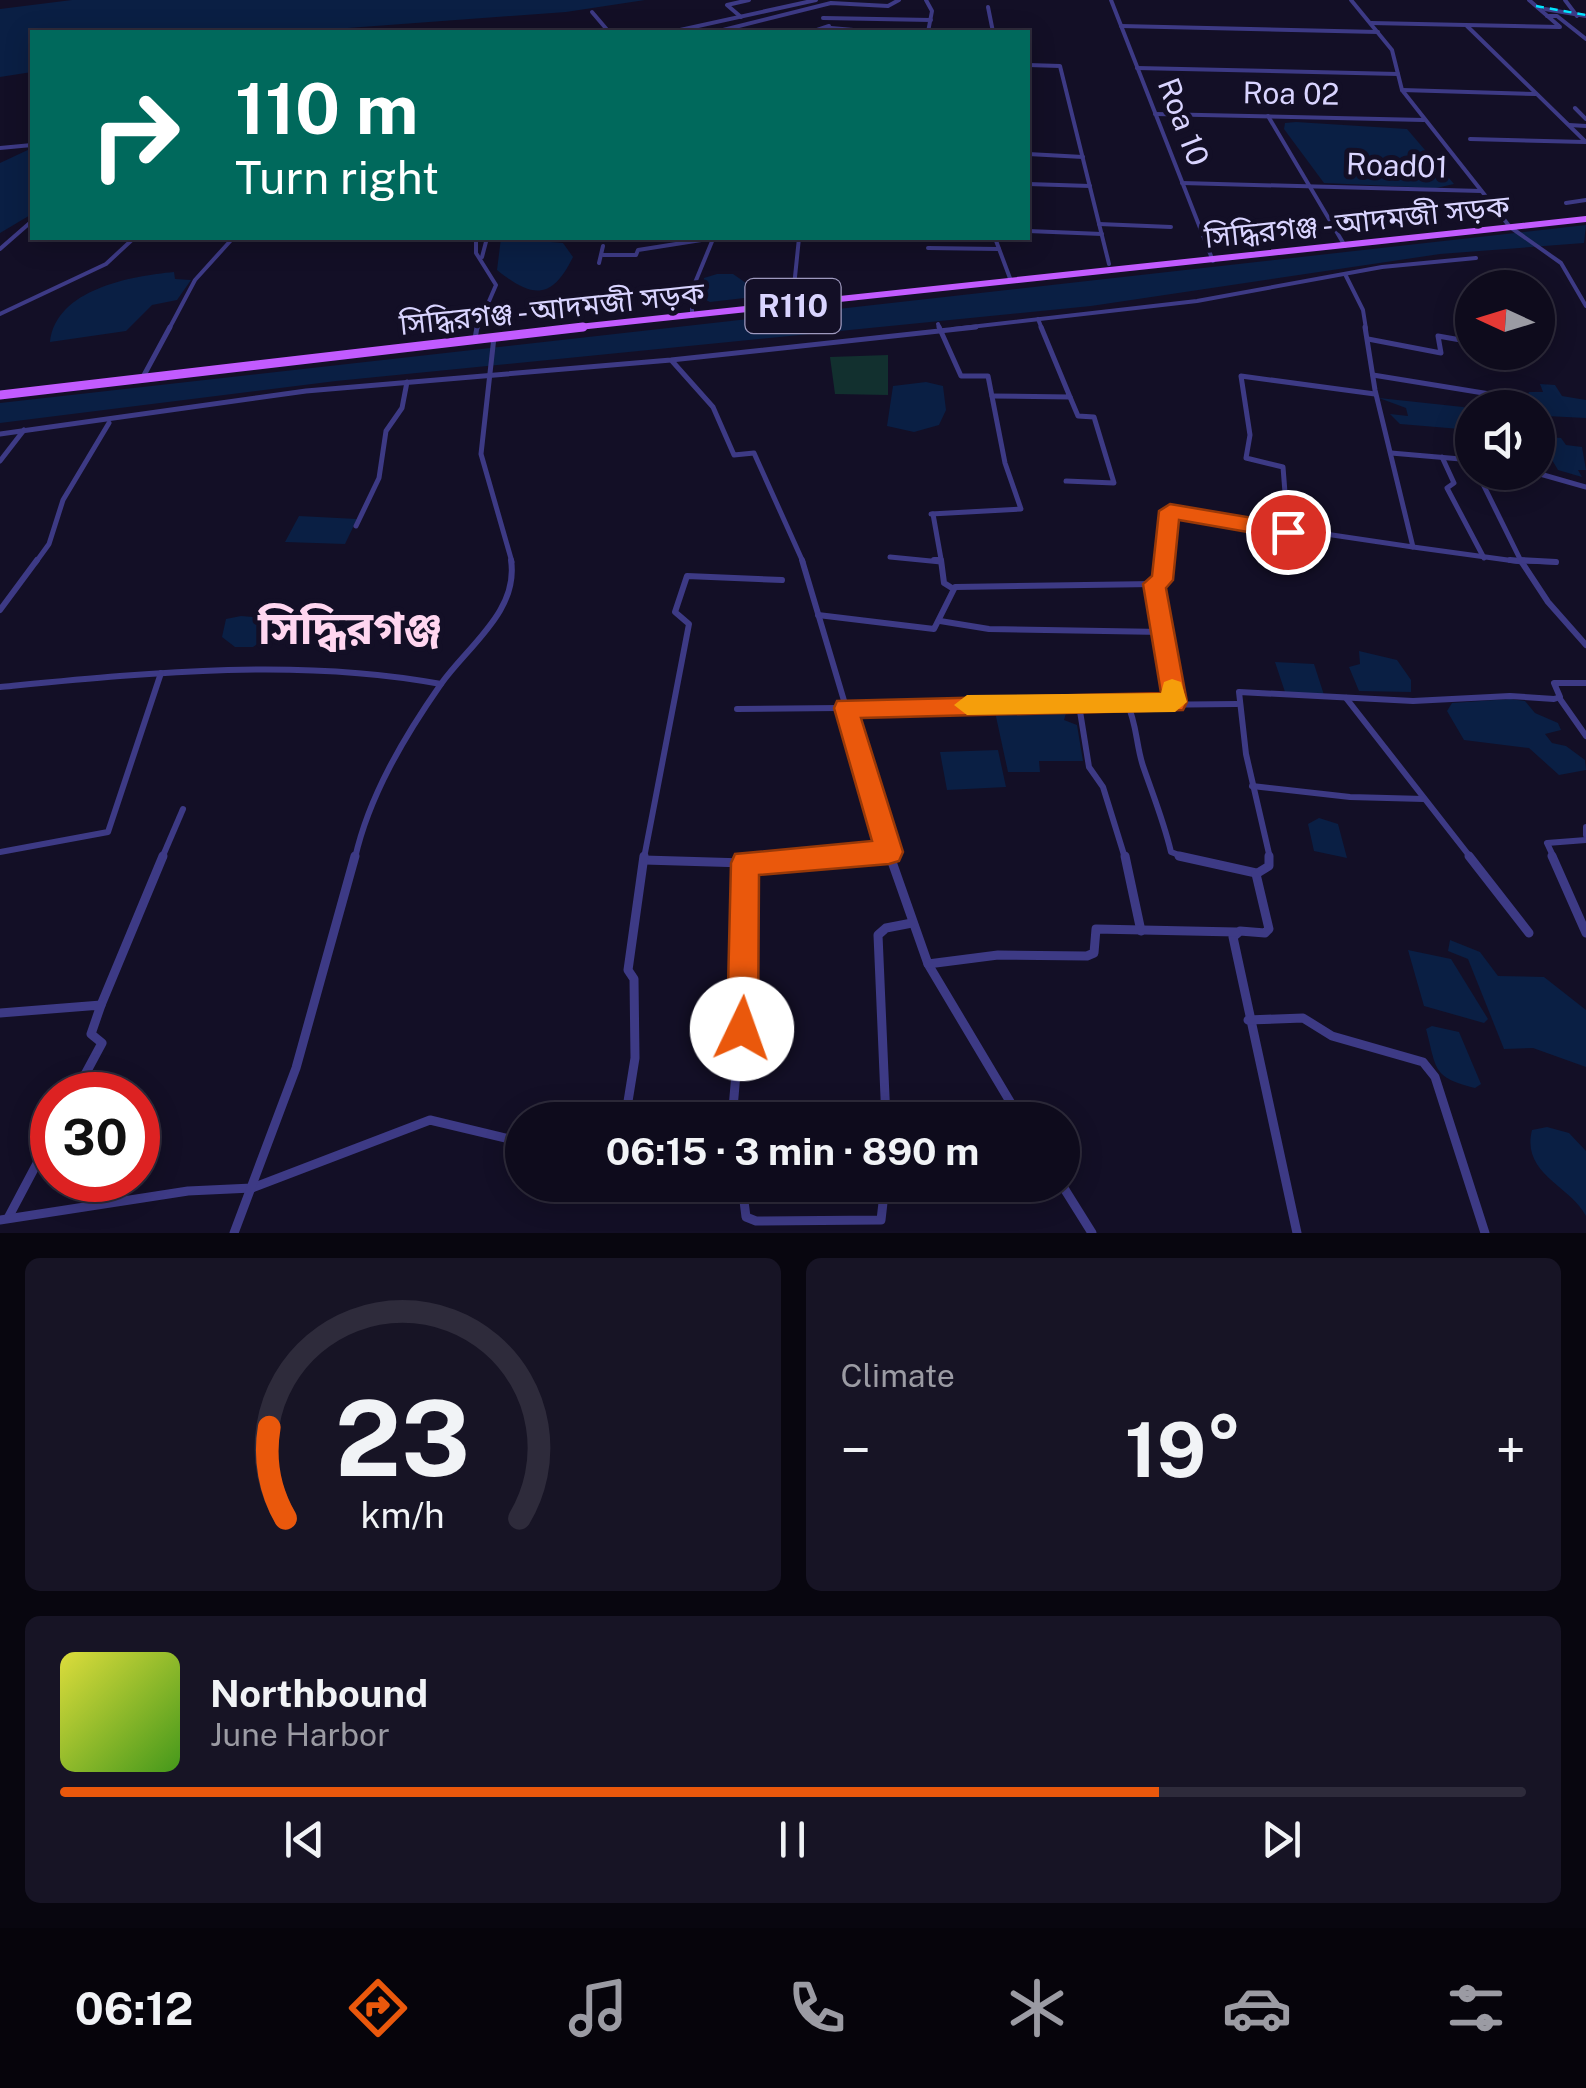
<!DOCTYPE html>
<meta charset="utf-8">
<style>
body{margin:0;font-family:"Public Sans","Noto Sans Bengali",sans-serif;background:#171425;color:#f1f3f6;height:100vh;display:flex;flex-direction:column;font-size:38px;white-space:nowrap}
*{box-sizing:border-box;margin:0}
p{font-size:32px;color:#9b9ba3}
.icon{flex:none;width:55px;height:55px;fill:none;stroke:currentColor;stroke-width:2;stroke-linecap:round;stroke-linejoin:round}
.map{position:relative;height:1233px;overflow:hidden}
.sheet{display:flex;flex-direction:column;gap:25px;padding:25px;background:#08060f;flex:1}
.sheet>*{flex:none}
.guide{position:absolute;left:30px;top:30px;width:1000px;height:210px;border-radius:0px;box-shadow:0 5px 25px #0003,0 0 0 2px #2e2b3b;background:#00695c;color:#fff;overflow:hidden}
.needle{width:65px;rotate:274deg}
.controls{position:absolute;left:1455px;top:270px;display:grid;gap:20px}
.controls a{display:grid;place-items:center;width:100px;height:100px;border-radius:50%;background:#0e0b1c;box-shadow:0 5px 25px #0003,0 0 0 2px #2e2b3b;font-size:50px}
.speed{position:absolute;left:30px;top:1072px;display:flex;gap:20px;font-size:50px;font-weight:700;text-align:center}
.speed>*{display:grid;place-content:center;width:130px;height:130px;border-radius:50%;background:#0e0b1c;box-shadow:0 5px 25px #0003,0 0 0 2px #2e2b3b;line-height:1}
.speed .limit{border:15px solid #d22;background:#fff;color:#111}
.pin{position:absolute;display:grid;place-items:center;width:85px;height:85px;color:#fff;margin:-42px;border:5px solid #fff;border-radius:50%;box-shadow:0 2px 10px #0007}
.me{position:absolute;width:110px;margin:-55px;rotate:3deg;stroke-linejoin:round;filter:drop-shadow(0 0 8px #0008)}
.turn{display:flex;align-items:center;gap:35px;height:210px;padding:0 40px;font-size:45px}
.turn .icon{width:130px;height:130px;stroke-width:2.5}
.turn b{display:block;font-size:70px;line-height:85px}
.big{font-size:75px;font-weight:700;line-height:1.1}
.sheet .tile{flex:1;display:flex;flex-direction:column;justify-content:center;gap:15px;min-width:0;padding:0 35px;border-radius:15px;background:#171425}
.sheet .dial{align-items:center;gap:0}
.dial svg{height:260px;overflow:visible;fill:none;stroke:#2e2b3b;stroke-width:7;stroke-linecap:round;text-anchor:middle}
.dial text{fill:#f1f3f6;stroke:none}
.song{display:flex;align-items:center;gap:30px}
.cover{width:120px;height:120px;border-radius:15px;background:linear-gradient(135deg,hsl(60 70% 55%),hsl(100 70% 35%))}
.played{height:10px;border-radius:5px;background:linear-gradient(90deg,#ea580c 75%,#2e2b3b 75%)}
.keys{display:flex;justify-content:space-around;direction:ltr}
.heat{display:flex;justify-content:space-between;align-items:center;font-size:55px;direction:ltr}
.sheet .tiles{flex:1;display:grid;gap:25px;grid-template-columns:1fr 1fr}
.tile:last-child{grid-column:span 2}
.trip{position:absolute;left:505px;top:1102px;width:575px;height:100px;border-radius:50px;background:#0e0b1c;box-shadow:0 5px 25px #0003,0 0 0 2px #2e2b3b;font-weight:700;line-height:100px;text-align:center}
.dock{display:flex;height:160px;justify-content:space-around;align-items:center;background:#06040b;color:#9b9ba3}
.dock .icon{width:70px;height:70px}
.dock .selected{color:#ea580c}
.dock b{font-size:45px;color:#f1f3f6}
.map>svg:first-child{display:block}
</style>
<div class="map">
<svg width="1586" height="1233" viewBox="0 0 1586 1233">
<rect width="100%" height="100%" fill="#130f26"/>
<polygon fill="#12302f" points="888,355 888,395 835,394 830,357"/>
<g fill="#0a1f44">
<polygon points="72,0 645,0 566,12 294,32 32,32 32,72 0,77 0,9"/>
<polygon points="1296,122 1407,129 1454,184 1436,188 1324,183 1284,129 1285,123"/>
<polygon points="32,148 32,214 0,233 0,163"/>
<polygon points="1586,225 1584,243 1440,254 1091,306 336,381 0,423 0,403"/>
<path d="M501 238 563 243 573 257C551 302 531 297 497 270Z"/>
<path d="M174 272 175 279 191 280 177 300 152 305 126 331 50 342C56 289 131 276 174 272Z"/>
<polygon points="717,274 733,274 746,283 776,283 779,294 710,302 702,298 704,278"/>
<polygon points="926,382 943,386 946,410 939,425 914,432 887,426 893,386"/>
<polygon points="1540,384 1555,385 1562,396 1586,400 1586,418 1546,416 1539,405 1526,399 1529,392 1543,392"/>
<polygon points="1379,398 1463,407 1472,411 1472,430 1400,424 1390,414 1408,416 1406,408"/>
<polygon points="1538,436 1561,438 1566,445 1582,447 1586,470 1578,470 1582,477 1558,470"/>
<polygon points="299,516 357,519 345,544 285,542"/>
<polygon points="241,616 267,618 276,631 253,647 235,647 222,637 226,619"/>
<polygon points="1359,651 1397,660 1411,680 1411,692 1359,691 1349,667 1360,664"/>
<polygon points="1275,662 1314,664 1324,695 1285,692"/>
<polygon points="1510,699 1525,701 1535,713 1558,723 1561,730 1545,734 1552,743 1566,746 1585,760 1586,770 1559,775 1529,748 1464,740 1447,711 1452,703"/>
<polygon points="1067,710 1064,720 1077,725 1083,761 1039,761 1040,772 1008,772 995,712"/>
<polygon points="998,750 1006,787 947,790 940,752"/>
<polygon points="1319,818 1338,824 1347,858 1314,851 1308,824"/>
<polygon points="1450,940 1480,952 1498,976 1544,977 1586,1010 1586,1067 1533,1048 1504,1049 1468,959 1448,951"/>
<polygon points="1408,950 1451,959 1488,1019 1484,1023 1424,1006"/>
<path d="M1432 1026 1459 1032 1481 1084 1475 1088C1432 1077 1437 1070 1426 1029Z"/>
<path d="M1547 1127 1569 1133 1586 1151V1216C1570 1185 1521 1174 1532 1130Z"/>
</g>
<g fill="none" stroke-linecap="round" stroke-linejoin="round">
<g stroke="#3d3a85" stroke-width="4">
<polyline points="926,0 932,11 928,32"/>
<polyline points="1111,0 1213,261"/>
<polyline points="1351,0 1392,50 1402,90 1510,227 1561,263 1586,306"/>
<polyline points="1529,0 1559,26"/>
<polyline points="1565,0 1577,16"/>
<polyline points="988,7 993,32"/>
<polyline points="1545,9 1586,16"/>
<polyline points="592,12 609,32"/>
<polyline points="1547,16 1557,16 1586,39"/>
<polyline points="741,17 727,5 749,0"/>
<polyline points="823,18 931,20"/>
<polyline points="1371,23 1560,27"/>
<polyline points="1121,26 1378,32"/>
<polyline points="1467,26 1586,142"/>
<polyline points="831,28 876,32"/>
<polyline points="552,30 557,32"/>
<polyline points="671,32 816,0"/>
<polyline points="715,32 831,3 888,6 899,0"/>
<polyline points="811,32 829,26"/>
<polyline points="1028,65 1060,66 1109,264"/>
<polyline points="1137,68 1398,74"/>
<polyline points="1402,90 1536,94"/>
<polyline points="1575,108 1586,119"/>
<polyline points="1155,114 1424,120"/>
<polyline points="1268,116 1345,246"/>
<polyline points="1569,125 1586,126"/>
<polyline points="1470,139 1585,142"/>
<polyline points="0,148 32,145"/>
<polyline points="1028,154 1083,157"/>
<polyline points="1182,183 1481,191"/>
<polyline points="1028,184 1090,186"/>
<polyline points="1566,203 1586,200"/>
<polyline points="1099,224 1171,227"/>
<polyline points="1028,231 1102,234"/>
<polyline points="476,238 476,253 496,285 477,329"/>
<polyline points="995,238 1011,281"/>
<polyline points="132,239 229,240"/>
<polyline points="928,248 999,249"/>
<polyline points="0,249 32,221"/>
<polyline points="603,255 636,255 638,250 714,238"/>
<polyline points="482,257 487,238"/>
<polyline points="599,263 603,246"/>
<polyline points="1345,274 1363,310 1366,329"/>
<polyline points="792,306 799,238"/>
<polyline points="0,314 106,264 134,238"/>
<polyline points="692,316 692,290 713,239"/>
<polyline points="1038,319 1042,329"/>
<polyline points="938,324 940,329"/>
<polyline points="169,329 195,280 233,238"/>
<polyline points="953,329 1197,301 1382,267 1476,258"/>
</g>
<g stroke="#3d3a85" stroke-width="5">
<polyline points="494,337 481,454 512,562"/>
<polyline points="475,339 477,327"/>
<polyline points="1368,339 1441,353 1438,336 1472,342"/>
<polyline points="1538,348 1542,349"/>
<polyline points="672,361 713,407 734,455 754,453 803,562"/>
<polyline points="1373,375 1502,396"/>
<polyline points="143,377 170,327"/>
<polyline points="992,396 1070,397 1041,327"/>
<polyline points="0,434 306,391 671,360 976,327"/>
<polyline points="1391,453 1472,460"/>
<polyline points="1442,457 1454,483 1447,488 1484,558"/>
<polyline points="0,461 24,430"/>
<polyline points="1477,472 1521,561 1556,562"/>
<polyline points="1533,472 1586,487"/>
<polyline points="1066,481 1114,483 1094,417 1078,416 1070,397"/>
<polyline points="931,514 1021,509 1005,463 988,376 961,376 939,327"/>
<polyline points="933,514 941,559"/>
<polyline points="356,526 379,478 386,431 402,408 407,382"/>
<polyline points="1288,531 1283,467 1246,458 1250,435 1241,376 1375,394"/>
<polyline points="1413,547 1522,562"/>
<polyline points="890,557 941,562"/>
<polyline points="36,562 49,544 63,500 109,423"/>
<polyline points="1164,562 1170,511 1413,547 1375,390 1365,327"/>
</g>
<g stroke="#3d3a85" stroke-width="6">
<polyline points="802,560 891,858"/>
<polyline points="934,560 941,560 944,583 952,588"/>
<polyline points="1164,560 1162,580 1154,584 1175,702"/>
<polyline points="1510,560 1521,561 1548,602 1586,645"/>
<polyline points="1520,560 1556,562"/>
<polyline points="0,610 37,560"/>
<polyline points="818,615 934,629 955,587 1154,584"/>
<polyline points="940,621 989,629 1163,632"/>
<path d="M0 687C145 673 297 657 441 684"/>
<polyline points="1346,698 1471,858"/>
<polyline points="1560,699 1586,736"/>
<path d="M1127 703C1137 724 1136 745 1143 766 1153 795 1164 822 1171 852L1187 858"/>
<polyline points="1079,705 1089,767 1103,787 1125,858"/>
<polyline points="737,709 1237,704"/>
<polyline points="1252,786 1350,797 1424,799"/>
<polyline points="1586,827 1586,835"/>
<polyline points="0,852 108,832 161,673"/>
<polyline points="162,858 183,809"/>
<path d="M355 858C369 796 404 737 441 684 468 646 519 611 511 560"/>
<polyline points="644,858 689,624 675,612 687,576 782,580"/>
<polyline points="809,858 889,852"/>
<polyline points="1270,858 1246,754 1239,692 1413,701 1510,696 1554,699 1560,697 1554,683 1586,683"/>
<polyline points="1554,858 1547,843 1586,840"/>
</g>
<g stroke="#3d3a85" stroke-width="9">
<polyline points="890,856 928,964 1021,1120"/>
<polyline points="1125,856 1141,931"/>
<polyline points="1179,856 1256,873"/>
<polyline points="1269,856 1269,866 1256,874 1269,929 1265,933 1240,931 1233,937 1297,1233"/>
<polyline points="1469,856 1529,933"/>
<polyline points="1552,856 1586,933"/>
<polyline points="644,860 745,863 745,969 732,1120"/>
<polyline points="745,863 841,856"/>
<polyline points="928,964 998,955 1087,956 1094,953 1096,929 1236,932"/>
<polyline points="101,1005 163,856"/>
<polyline points="0,1013 101,1005 91,1034 102,1043 74,1095"/>
<polyline points="1248,1020 1303,1018 1332,1036 1423,1062 1435,1077 1485,1233"/>
<polyline points="625,1120 635,1058 634,979 628,970 644,856"/>
<polyline points="886,1120 878,935 886,928 912,923"/>
<polyline points="742,1185 746,1217 756,1221 881,1220 885,1185"/>
<polyline points="1062,1185 1092,1233"/>
<polyline points="8,1218 52,1135"/>
<polyline points="0,1220 188,1191 252,1188 430,1120 522,1142"/>
<polyline points="234,1233 296,1068 355,856"/>
</g>
<polyline stroke="#c25bff" stroke-width="6" points="560,329 1586,219"/>
<polyline stroke="#c25bff" stroke-width="9" points="0,395 583,327"/>
<polyline stroke="#00e5ff" stroke-width="2.5" stroke-dasharray="8 6" stroke-linecap="butt" points="1536,6 1586,15"/>
</g>
<polygon fill="#ea580c" stroke="#983908" stroke-width="2.5" points="1170,504 1288,524 1299,532 1288,539 1179,520 1173,580 1166,588 1187,702 1183,710 861,718 903,852 899,861 889,864 759,875 758,1029 753,1040 742,1044 731,1040 727,1029 731,863 735,854 872,841 834,708 837,701 1161,693 1143,584 1152,576 1159,511"/>
<polygon fill="#f59e0b" points="1172,679 1181,682 1187,702 1175,712 967,715 954,705 967,695 1161,693 1164,682"/>
<g text-anchor="middle" stroke-width="10" stroke-linejoin="round" paint-order="stroke">
<g font-size="30" fill="#d9d4ff" stroke="#130f26">
<text transform="translate(1291 94) rotate(1)" y="10">Roa 02</text>
<text transform="translate(1183 122) rotate(69)" y="10">Roa 10</text>
<text transform="translate(1397 166) rotate(2)" y="10">Road01</text>
<text transform="translate(1357 222) rotate(-6)" y="10">সিদ্ধিরগঞ্জ - আদমজী সড়ক</text>
<text transform="translate(552 309) rotate(-6)" y="10">সিদ্ধিরগঞ্জ - আদমজী সড়ক</text>
</g>
<rect fill="#130f26" stroke="#9e99be" stroke-width="2.5" x="745.5" y="279" width="95" height="54" rx="8"/>
<g font-size="32" font-weight="bold" fill="#d9d4ff">
<text x="793" y="317">R110</text>
</g>
<g font-size="45" font-weight="bold" fill="#ffd6f0" stroke="#130f26">
<text x="350" y="644">সিদ্ধিরগঞ্জ</text>
</g>
</g>
</svg>
<div class="controls">
<a><svg class="needle" viewBox="-14 -14 28 28"><path d="M0-13l5 13h-10z" fill="#e53935"/><path d="M0 13l5-13h-10z" fill="#9b9ba3"/></svg></a>
<a><svg class="icon" aria-label="sound" viewBox="0 0 24 24"><path d="M4 9h4l5-4v14l-5-4H4zM17 9q2 3 0 6"/></svg></a>
</div>
<div class="speed"><div class="limit">30</div></div>
<div class="pin" style="left:1288px;top:532px;background:#d93025"><svg class="icon" aria-label="arrive" viewBox="0 0 24 24"><path d="M6 21V4h12l-3 4 3 4H6"/></svg></div>
<svg class="me" style="left:742px;top:1029px" viewBox="-20 -20 40 40"><circle r="19" fill="#fff"/><path d="M0-13L10 11 0 6-10 11z" fill="#ea580c"/></svg>
<div class="trip">06:15 · 3 min · 890 m</div>
<div class="guide">
<div class="turn"><svg class="icon" aria-label="right" viewBox="0 0 24 24"><path d="M7 20v-9h11M14 6l5 5-5 5"/></svg><div><b>110 m</b>Turn right</div></div>
</div>
</div>
<section class="sheet">
<div class="tiles">
<div class="tile dial"><svg viewBox="0 0 100 80">
<path d="M14 69A42 42 0 1 1 86 69"/>
<path d="M14 69A42 42 0 0 1 9 41" stroke="#ea580c"/>
<text x="50" y="56" font-size="32" font-weight="700">23</text>
<text x="50" y="72" font-size="11">km/h</text>
</svg></div>
<div class="tile"><p>Climate</p>
<div class="heat"><a>−</a><b class="big">19°</b><a>+</a></div>
</div>
<div class="tile">
<div class="song"><i class="cover"></i><div><b>Northbound</b><p>June Harbor</p></div></div>
<div class="played"></div>
<div class="keys"><svg class="icon" aria-label="previous" viewBox="0 0 24 24"><path d="M18 5L8 12l10 7zM5 5v14"/></svg><svg class="icon" aria-label="pause" viewBox="0 0 24 24"><path d="M8 5v14M16 5v14"/></svg><svg class="icon" aria-label="next" viewBox="0 0 24 24"><path d="M6 5l10 7-10 7zM19 5v14"/></svg></div>
</div>
</div>
</section>
<nav class="dock">
<b>06:12</b>
<svg class="icon selected" aria-label="directions" viewBox="0 0 24 24"><path d="M12 3l9 9-9 9-9-9zM9 14v-3h6M13 9l2 2-2 2"/></svg>
<svg class="icon" aria-label="music" viewBox="0 0 24 24"><path d="M9 18V5l10-2v13"/><circle cx="6" cy="18" r="3"/><circle cx="16" cy="16" r="3"/></svg>
<svg class="icon" aria-label="phone" viewBox="0 0 24 24"><path d="M5 4h4l2 5-3 2q2 4 5 5l2-3 5 2v4C11 20 4 13 5 4z"/></svg>
<svg class="icon" aria-label="climate" viewBox="0 0 24 24"><path d="M12 3v18M4 7l16 10M4 17L20 7"/></svg>
<svg class="icon" aria-label="car" viewBox="0 0 24 24"><path d="M5 17H2v-5l4-1 3-4h7l3 4 3 1v5h-3M9 17h6M6 11h13"/><circle cx="7" cy="17" r="2"/><circle cx="17" cy="17" r="2"/></svg>
<svg class="icon" aria-label="filters" viewBox="0 0 24 24"><path d="M4 7h16M4 17h16"/><circle cx="9" cy="7" r="2"/><circle cx="15" cy="17" r="2"/></svg>
</nav>
